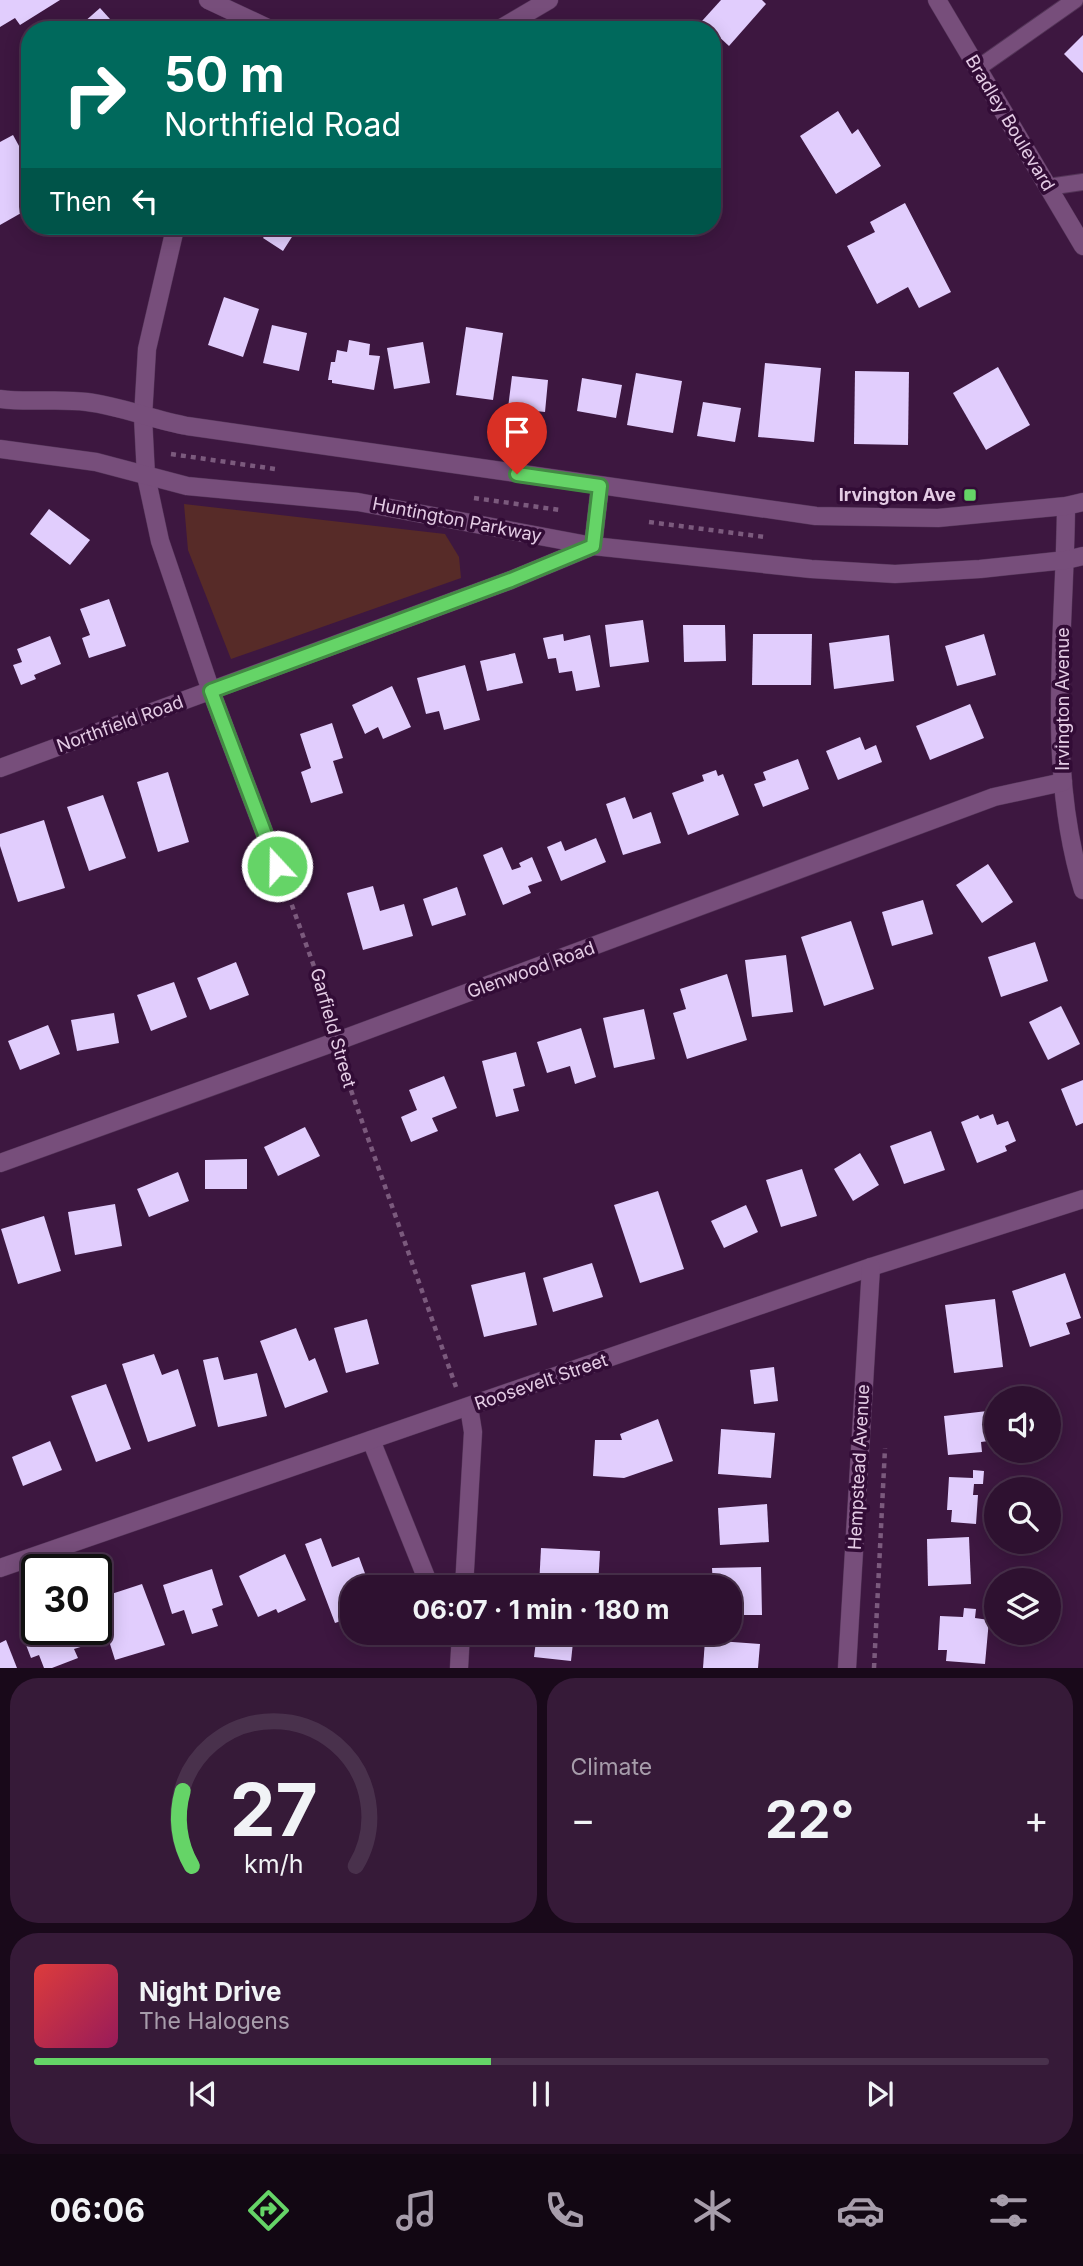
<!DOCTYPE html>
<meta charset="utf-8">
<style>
body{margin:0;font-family:Inter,sans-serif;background:#361a38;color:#f1f3f6;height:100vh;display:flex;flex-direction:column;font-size:26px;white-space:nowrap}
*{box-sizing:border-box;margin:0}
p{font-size:23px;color:#a79dab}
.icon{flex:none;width:38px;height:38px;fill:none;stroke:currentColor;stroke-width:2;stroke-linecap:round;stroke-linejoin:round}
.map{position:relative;height:1668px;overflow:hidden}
.side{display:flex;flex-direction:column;gap:10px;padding:10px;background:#19091a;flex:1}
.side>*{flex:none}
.guide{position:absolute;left:21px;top:21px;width:700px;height:214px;border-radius:28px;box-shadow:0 4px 18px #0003,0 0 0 2px #49314c;background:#00695c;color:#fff;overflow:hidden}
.tools{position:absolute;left:984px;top:1386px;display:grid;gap:14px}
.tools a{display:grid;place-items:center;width:77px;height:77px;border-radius:50%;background:#2e1130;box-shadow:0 4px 18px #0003,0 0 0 2px #49314c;font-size:35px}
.speed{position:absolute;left:21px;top:1554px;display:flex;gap:14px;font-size:35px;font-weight:700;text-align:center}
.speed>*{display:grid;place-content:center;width:91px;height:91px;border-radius:50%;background:#2e1130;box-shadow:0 4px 18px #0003,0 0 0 2px #49314c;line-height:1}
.speed .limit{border:4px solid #111;border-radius:10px;background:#fff;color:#111}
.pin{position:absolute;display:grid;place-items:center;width:60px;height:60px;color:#fff;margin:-72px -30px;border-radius:50% 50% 50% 0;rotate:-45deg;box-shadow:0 0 7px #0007}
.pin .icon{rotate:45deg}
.me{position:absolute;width:77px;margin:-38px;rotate:339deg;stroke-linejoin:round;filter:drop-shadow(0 0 5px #0008)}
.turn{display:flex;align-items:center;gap:24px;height:147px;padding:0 28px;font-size:32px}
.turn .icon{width:91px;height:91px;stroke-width:2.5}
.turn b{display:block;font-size:49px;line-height:60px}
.then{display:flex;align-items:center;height:66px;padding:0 28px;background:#0003;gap:14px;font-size:26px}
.big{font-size:52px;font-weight:700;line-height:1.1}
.side .card{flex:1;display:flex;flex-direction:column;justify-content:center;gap:10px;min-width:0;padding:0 24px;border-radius:28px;background:#361a38}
.side .dial{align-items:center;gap:0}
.dial svg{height:182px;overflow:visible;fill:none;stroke:#49314c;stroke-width:7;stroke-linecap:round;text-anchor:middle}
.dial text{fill:#f1f3f6;stroke:none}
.song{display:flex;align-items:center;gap:21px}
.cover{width:84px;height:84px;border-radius:10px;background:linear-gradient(135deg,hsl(0 70% 55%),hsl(330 70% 35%))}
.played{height:7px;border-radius:4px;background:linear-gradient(90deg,#65d467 45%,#49314c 45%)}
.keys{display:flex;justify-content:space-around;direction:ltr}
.heat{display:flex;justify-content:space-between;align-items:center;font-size:38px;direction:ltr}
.side .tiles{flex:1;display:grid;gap:10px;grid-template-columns:1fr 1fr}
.card:last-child{grid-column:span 2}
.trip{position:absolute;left:340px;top:1575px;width:402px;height:70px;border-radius:28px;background:#2e1130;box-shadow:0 4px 18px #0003,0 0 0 2px #49314c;font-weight:700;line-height:70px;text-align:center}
.dock{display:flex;height:112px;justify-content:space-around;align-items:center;background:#120713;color:#a79dab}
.dock .icon{width:49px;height:49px}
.dock .selected{color:#65d467}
.dock b{font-size:32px;color:#f1f3f6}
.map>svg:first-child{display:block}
</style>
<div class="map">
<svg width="1083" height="1668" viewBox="0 0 1083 1668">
<rect width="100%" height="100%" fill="#3d1740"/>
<polygon fill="#572b28" points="184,504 445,534 459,557 461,578 231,659 188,550"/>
<g fill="#e1cdfd">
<polygon points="0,0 60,0 20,25 15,18 0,27"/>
<polygon points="721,0 762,0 766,4 729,46 702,21"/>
<polygon points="100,8 120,30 75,30"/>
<polygon points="1083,35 1083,73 1064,54"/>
<polygon points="838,111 852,134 858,129 881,166 836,194 800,136"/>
<polygon points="13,135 30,166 30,208 0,225 0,142"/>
<polygon points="905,203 951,292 919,308 908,287 877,304 847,246 875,232 870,222"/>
<polygon points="271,226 319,226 311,237 297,229 283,251 263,238"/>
<polygon points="224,297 259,309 243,357 208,345"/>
<polygon points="272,325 307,333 299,371 263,363"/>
<polygon points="466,327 503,333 493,400 456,395"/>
<polygon points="349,340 370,344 369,355 380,356 374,390 332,383 332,380 328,380 331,362 335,362 337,350 347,352"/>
<polygon points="423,342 430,383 394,389 387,348"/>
<polygon points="765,363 821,368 814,442 758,437"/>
<polygon points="998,367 1030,425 986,450 953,393"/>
<polygon points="855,371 909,372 908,445 854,444"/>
<polygon points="636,373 682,381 673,433 627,425"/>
<polygon points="512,376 548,380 545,412 508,408"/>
<polygon points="582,378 622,385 616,418 577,411"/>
<polygon points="703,402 741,408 735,442 697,436"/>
<polygon points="49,509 90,540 70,565 30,534"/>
<polygon points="109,599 126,646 89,658 82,638 90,635 80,609"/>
<polygon points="643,620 649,662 610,667 605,625"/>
<polygon points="683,625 725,625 726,661 684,662"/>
<polygon points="563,634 564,641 590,635 600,687 576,691 572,671 559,673 556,658 548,659 543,638"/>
<polygon points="753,634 812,634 811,685 752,685"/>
<polygon points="984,634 996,675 957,686 945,646"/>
<polygon points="889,635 894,681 834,689 829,643"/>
<polygon points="50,636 61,664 34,675 36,679 21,685 13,665 22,662 17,649"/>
<polygon points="515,653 523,683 487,691 480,661"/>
<polygon points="465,665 480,720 444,730 439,711 426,714 417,678"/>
<polygon points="392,686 411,727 383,739 378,727 365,734 352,705"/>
<polygon points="970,704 984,738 930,760 916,726"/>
<polygon points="332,723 343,758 333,761 343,793 311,803 301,772 311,768 300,734"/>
<polygon points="860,737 865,750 876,745 882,762 838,780 826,751"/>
<polygon points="798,759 809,789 763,807 754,784 766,780 763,772"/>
<polygon points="716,770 718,776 723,774 739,815 688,835 672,793 704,781 702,775"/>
<polygon points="168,772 189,842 158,852 137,782"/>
<polygon points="103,795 126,858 89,871 67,807"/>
<polygon points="625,797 633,819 651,812 661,843 623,855 606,804"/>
<polygon points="44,820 65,888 18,902 0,846 0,834"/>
<polygon points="596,838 606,862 561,881 547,847 561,841 565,851"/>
<polygon points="502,847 512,870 521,867 519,863 532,857 542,881 528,886 531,893 503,905 483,855"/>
<polygon points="988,864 1013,902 982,923 956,885"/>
<polygon points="373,886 380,911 404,904 413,936 363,950 347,893"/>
<polygon points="457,887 466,915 432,926 423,899"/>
<polygon points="923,900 933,934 892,946 882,912"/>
<polygon points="851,921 874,989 824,1006 801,937"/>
<polygon points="1035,942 1048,981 1001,997 988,957"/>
<polygon points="786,955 793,1012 752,1017 745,960"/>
<polygon points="236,962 249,995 210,1010 197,978"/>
<polygon points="727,974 747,1040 687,1059 673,1013 686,1009 680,989"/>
<polygon points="174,982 187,1017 151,1031 137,995"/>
<polygon points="1061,1006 1080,1044 1048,1060 1029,1022"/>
<polygon points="644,1009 655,1059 614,1068 603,1018"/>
<polygon points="114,1013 119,1043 77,1051 71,1020"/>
<polygon points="48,1025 60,1054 20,1070 8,1041"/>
<polygon points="581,1028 596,1077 575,1084 570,1066 547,1073 537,1042"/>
<polygon points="516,1052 525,1086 513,1089 519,1111 496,1117 482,1061"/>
<polygon points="444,1076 457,1108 432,1118 438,1131 411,1142 401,1117 417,1110 409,1090"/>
<polygon points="1083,1080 1083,1123 1076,1126 1061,1089"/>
<polygon points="993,1114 997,1125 1008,1121 1016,1141 1005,1146 1007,1151 977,1163 961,1122 978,1115 980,1119"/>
<polygon points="305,1127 320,1156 278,1176 264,1147"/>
<polygon points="931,1131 945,1170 904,1184 890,1146"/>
<polygon points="860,1153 879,1185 853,1201 834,1169"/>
<polygon points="247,1159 247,1189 205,1189 205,1160"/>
<polygon points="802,1169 817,1216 781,1227 766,1180"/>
<polygon points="178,1172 189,1201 149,1217 137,1189"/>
<polygon points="658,1191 684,1269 640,1283 614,1205"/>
<polygon points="115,1204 122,1246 75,1255 68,1212"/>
<polygon points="746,1205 758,1232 724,1248 711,1221"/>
<polygon points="44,1216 61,1271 18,1284 1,1229"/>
<polygon points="592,1263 603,1297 553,1312 543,1278"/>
<polygon points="525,1272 537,1325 484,1337 471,1285"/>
<polygon points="1065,1273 1081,1318 1066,1323 1070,1334 1030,1347 1012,1291"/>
<polygon points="995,1299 1003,1367 954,1373 945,1305"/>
<polygon points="367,1319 379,1364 346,1373 334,1328"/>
<polygon points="296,1328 309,1361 315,1358 328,1392 285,1408 260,1341"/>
<polygon points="154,1354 162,1375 178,1369 196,1426 148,1442 122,1364"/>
<polygon points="218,1357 224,1380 257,1373 267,1416 218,1427 203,1360"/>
<polygon points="774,1367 778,1401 754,1404 750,1370"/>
<polygon points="106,1384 131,1449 96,1462 71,1396"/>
<polygon points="996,1410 996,1440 981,1442 982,1452 948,1455 944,1416"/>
<polygon points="658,1419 673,1461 624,1478 593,1476 595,1440 622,1440 620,1434"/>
<polygon points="721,1429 775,1433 771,1478 718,1474"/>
<polygon points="50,1441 62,1470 23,1486 12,1457"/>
<polygon points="973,1470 984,1471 983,1484 974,1484 973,1495 978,1495 976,1524 951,1522 952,1510 947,1510 949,1477 973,1478"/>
<polygon points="767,1504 769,1542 720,1545 718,1508"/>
<polygon points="969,1537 971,1584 928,1586 927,1539"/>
<polygon points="321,1538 332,1567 359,1557 370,1587 352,1587 352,1631 347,1619 335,1623 305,1544"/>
<polygon points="541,1548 600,1551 598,1587 539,1586"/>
<polygon points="285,1554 306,1600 278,1613 276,1609 258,1617 239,1576"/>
<polygon points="761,1567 762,1615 734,1615 734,1597 730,1597 730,1587 713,1587 712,1568"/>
<polygon points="212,1569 223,1605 212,1609 218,1626 192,1634 184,1610 172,1614 163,1585"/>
<polygon points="142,1584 165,1645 115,1660 96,1599"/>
<polygon points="964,1608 976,1609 975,1618 989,1620 985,1664 946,1661 947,1650 938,1650 940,1616 963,1617"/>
<polygon points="42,1629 81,1629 87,1645 74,1649 78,1658 52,1668 44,1668 39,1655 31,1658 23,1637"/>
<polygon points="537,1633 574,1633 571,1661 534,1657"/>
<polygon points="6,1640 17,1668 0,1668 0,1643"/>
<polygon points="705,1640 760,1644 758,1668 703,1668"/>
</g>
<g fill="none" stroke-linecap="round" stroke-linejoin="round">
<g stroke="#543558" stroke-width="18">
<g id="lane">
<polyline points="978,68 1075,0"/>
<polyline points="1048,187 1083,182"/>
</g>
</g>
<g stroke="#543558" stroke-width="19">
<g id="street">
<polyline points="208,0 272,30"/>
<polyline points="498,30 549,0"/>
<polyline points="178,226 174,233 147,349 143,417 146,476 160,541 211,691 277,866"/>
<path d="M1066 506C1065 634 1045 766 1083 890"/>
<polyline points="0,768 511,580 593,546"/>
<polyline points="0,1163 335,1042 994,797 1063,782"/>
<polyline points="371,1440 430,1587"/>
<polyline points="0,1568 871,1267 1083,1199"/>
<polyline points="464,1587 473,1432 469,1407"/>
<polyline points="459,1668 461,1633"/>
<polyline points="847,1668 871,1267"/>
</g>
</g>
<g stroke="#543558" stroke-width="19">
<g id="secondary">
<polyline points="937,0 1083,246"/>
<path d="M0 399C29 403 58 398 87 402 121 406 153 420 187 426L816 516 938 518 1066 506 1083 502"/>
<polyline points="0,449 96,462 187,486 358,502 593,546 811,569 895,574 980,569 1066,560 1083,556"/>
<polyline points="593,546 600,486"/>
</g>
</g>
<g stroke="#7b5a7d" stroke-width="4.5" stroke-dasharray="5 5" stroke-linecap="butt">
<polyline points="171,454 275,469"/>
<polyline points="474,498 560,510"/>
<polyline points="649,522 765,537"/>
<polyline points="285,886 333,1019"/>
<polyline points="341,1062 456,1387"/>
<polyline points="874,1668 885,1448"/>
</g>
<use href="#lane" stroke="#774e7b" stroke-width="16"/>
<use href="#street" stroke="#774e7b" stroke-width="18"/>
<use href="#secondary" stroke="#774e7b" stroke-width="18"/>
</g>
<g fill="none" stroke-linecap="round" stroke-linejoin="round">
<g stroke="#428a43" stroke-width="18">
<polyline id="route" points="277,866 211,691 511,580 593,546 600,486 517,474"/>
</g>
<use href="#route" stroke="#65d467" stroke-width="12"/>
</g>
<rect fill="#65d467" stroke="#320c36" stroke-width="2.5" x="963" y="488" width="14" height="14" rx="3.5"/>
<g text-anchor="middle" stroke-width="7" stroke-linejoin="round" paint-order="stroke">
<g font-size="18" fill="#e4cce5" stroke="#320c36">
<text transform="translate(1010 123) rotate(59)" y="6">Bradley Boulevard</text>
<text transform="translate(457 520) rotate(11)" y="6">Huntington Parkway</text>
<text transform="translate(1063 699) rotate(-90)" y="6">Irvington Avenue</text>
<text transform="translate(120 724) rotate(-20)" y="6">Northfield Road</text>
<text transform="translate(531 970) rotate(-20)" y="6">Glenwood Road</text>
<text transform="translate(333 1028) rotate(74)" y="6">Garfield Street</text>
<text transform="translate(541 1382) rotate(-19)" y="6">Roosevelt Street</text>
<text transform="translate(859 1467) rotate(-87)" y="6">Hempstead Avenue</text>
</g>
<g font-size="18" font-weight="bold" fill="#e4cce5" stroke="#320c36" text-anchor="end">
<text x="956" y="501">Irvington Ave</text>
</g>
</g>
</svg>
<div class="tools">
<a><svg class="icon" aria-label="sound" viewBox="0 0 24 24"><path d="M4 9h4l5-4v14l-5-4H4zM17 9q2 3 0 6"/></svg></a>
<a><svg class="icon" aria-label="search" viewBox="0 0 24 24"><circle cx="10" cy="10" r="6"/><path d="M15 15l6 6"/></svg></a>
<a><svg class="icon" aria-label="layers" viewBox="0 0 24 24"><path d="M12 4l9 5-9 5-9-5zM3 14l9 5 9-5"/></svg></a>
</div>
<div class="speed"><div class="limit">30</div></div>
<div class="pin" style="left:517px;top:474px;background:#d93025"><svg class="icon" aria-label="arrive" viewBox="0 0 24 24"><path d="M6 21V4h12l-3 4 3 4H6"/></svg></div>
<svg class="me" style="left:277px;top:866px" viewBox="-20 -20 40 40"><circle r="17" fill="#65d467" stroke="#fff" stroke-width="3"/><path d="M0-11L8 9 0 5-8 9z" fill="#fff"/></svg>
<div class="trip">06:07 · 1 min · 180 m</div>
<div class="guide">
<div class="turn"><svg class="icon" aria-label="right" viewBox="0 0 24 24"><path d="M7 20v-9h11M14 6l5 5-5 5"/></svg><div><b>50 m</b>Northfield Road</div></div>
<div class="then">Then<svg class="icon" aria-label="left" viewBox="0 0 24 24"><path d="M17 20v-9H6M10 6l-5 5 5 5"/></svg></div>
</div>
</div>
<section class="side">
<div class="tiles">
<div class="card dial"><svg viewBox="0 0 100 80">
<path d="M14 69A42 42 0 1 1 86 69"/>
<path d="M14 69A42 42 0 0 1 10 36" stroke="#65d467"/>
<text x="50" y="56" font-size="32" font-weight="700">27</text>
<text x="50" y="72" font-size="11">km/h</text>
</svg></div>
<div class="card"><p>Climate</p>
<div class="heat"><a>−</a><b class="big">22°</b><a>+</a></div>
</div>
<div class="card">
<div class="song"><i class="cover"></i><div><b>Night Drive</b><p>The Halogens</p></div></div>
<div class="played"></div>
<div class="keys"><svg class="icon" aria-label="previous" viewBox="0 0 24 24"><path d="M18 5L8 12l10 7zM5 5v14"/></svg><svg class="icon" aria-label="pause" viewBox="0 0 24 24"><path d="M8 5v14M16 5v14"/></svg><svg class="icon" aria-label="next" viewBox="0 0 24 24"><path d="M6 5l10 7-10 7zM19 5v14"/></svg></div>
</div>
</div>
</section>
<nav class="dock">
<b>06:06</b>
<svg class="icon selected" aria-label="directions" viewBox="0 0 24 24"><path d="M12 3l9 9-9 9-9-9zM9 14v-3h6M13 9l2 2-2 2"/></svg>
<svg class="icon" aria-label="music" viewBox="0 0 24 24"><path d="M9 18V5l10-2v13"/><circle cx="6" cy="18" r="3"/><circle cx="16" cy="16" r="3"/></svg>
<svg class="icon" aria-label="phone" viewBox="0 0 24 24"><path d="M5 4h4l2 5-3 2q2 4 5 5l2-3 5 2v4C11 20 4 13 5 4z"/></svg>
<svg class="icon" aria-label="climate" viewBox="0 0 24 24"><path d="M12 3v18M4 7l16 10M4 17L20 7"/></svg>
<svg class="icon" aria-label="car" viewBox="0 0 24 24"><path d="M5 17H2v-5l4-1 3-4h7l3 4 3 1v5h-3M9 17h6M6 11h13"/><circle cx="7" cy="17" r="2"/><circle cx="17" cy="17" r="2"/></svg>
<svg class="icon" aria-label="filters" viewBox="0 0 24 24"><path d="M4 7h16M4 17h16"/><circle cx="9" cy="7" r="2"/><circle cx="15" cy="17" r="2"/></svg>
</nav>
